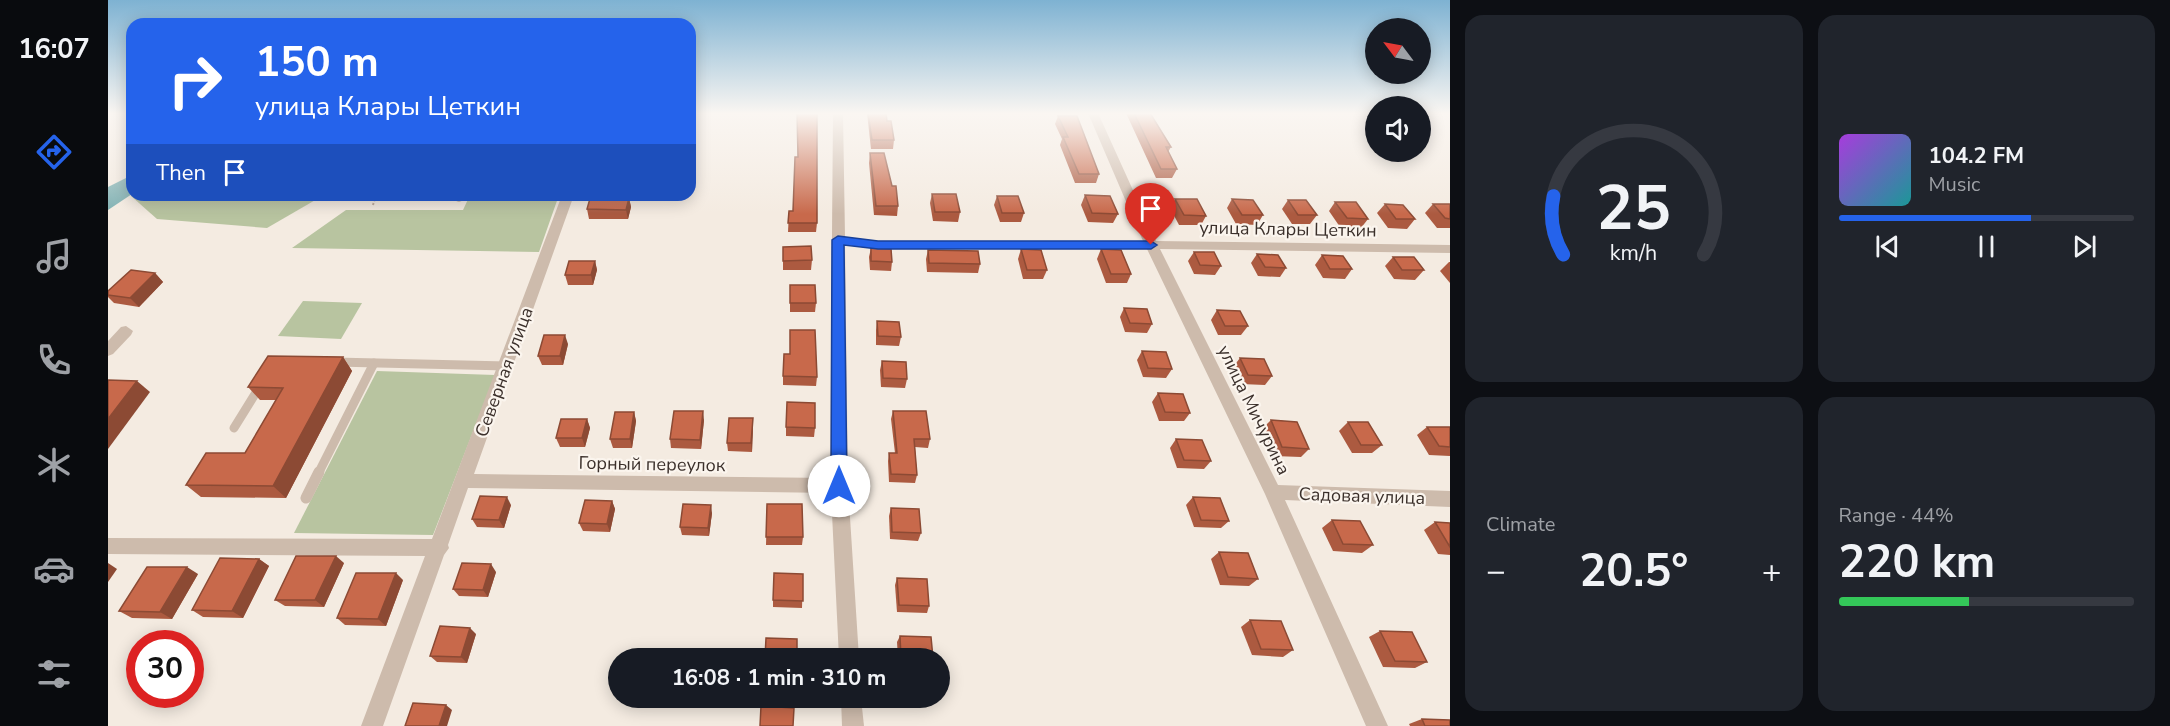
<!DOCTYPE html>
<meta charset="utf-8">
<style>
body{margin:0;font-family:"Nunito Sans",sans-serif;background:#20242c;color:#f1f3f6;height:100vh;display:flex;flex-direction:column;font-size:22px;white-space:nowrap}
*{box-sizing:border-box;margin:0}
p{font-size:20px;color:#9ea1a6}
.icon{flex:none;width:33px;height:33px;fill:none;stroke:currentColor;stroke-width:2;stroke-linecap:round;stroke-linejoin:round}
.map{position:relative;flex:1;overflow:hidden}
.sheet{display:flex;flex-direction:column;gap:15px;padding:15px;background:#0d0f14;width:720px}
.sheet>*{flex:none}
.hud{position:absolute;left:18px;top:18px;width:570px;height:183px;border-radius:18px;box-shadow:0 3px 15px #0003;background:#2563eb;color:#fff;overflow:hidden}
.needle{width:39px;rotate:302deg}
.buttons{position:absolute;left:1257px;top:18px;display:grid;gap:12px}
.buttons a{display:grid;place-items:center;width:66px;height:66px;border-radius:50%;background:#171b24;box-shadow:0 3px 15px #0003;font-size:30px}
.speed{position:absolute;left:18px;top:630px;display:flex;gap:12px;font-size:30px;font-weight:700;text-align:center}
.speed>*{display:grid;place-content:center;width:78px;height:78px;border-radius:50%;background:#171b24;box-shadow:0 3px 15px #0003;line-height:1}
.speed .limit{border:9px solid #d22;background:#fff;color:#111}
.pin{position:absolute;display:grid;place-items:center;width:51px;height:51px;color:#fff;margin:-62px -26px;border-radius:50% 50% 50% 0;rotate:-45deg;box-shadow:0 0 6px #0007}
.pin .icon{rotate:45deg}
.me{position:absolute;width:66px;margin:-33px;rotate:0deg;stroke-linejoin:round;filter:drop-shadow(0 0 4px #0008)}
.turn{display:flex;align-items:center;gap:21px;height:126px;padding:0 30px;font-size:27px}
.turn .icon{width:78px;height:78px;stroke-width:2.5}
.turn b{display:block;font-size:42px;line-height:51px}
.then{display:flex;align-items:center;height:57px;padding:0 30px;background:#0003;gap:12px;font-size:22px}
.big{font-size:45px;font-weight:700;line-height:1.1}
.sheet .widget{flex:1;display:flex;flex-direction:column;justify-content:center;gap:9px;min-width:0;padding:0 21px;border-radius:18px;background:#20242c}
.sheet .dial{align-items:center;gap:0}
.dial svg{height:156px;overflow:visible;fill:none;stroke:#363941;stroke-width:7;stroke-linecap:round;text-anchor:middle}
.dial text{fill:#f1f3f6;stroke:none}
.song{display:flex;align-items:center;gap:18px}
.cover{width:72px;height:72px;border-radius:9px;background:linear-gradient(135deg,hsl(280 70% 55%),hsl(180 70% 35%))}
.played{height:6px;border-radius:3px;background:linear-gradient(90deg,#2563eb 65%,#363941 65%)}
.keys{display:flex;justify-content:space-around;direction:ltr}
.heat{display:flex;justify-content:space-between;align-items:center;font-size:33px;direction:ltr}
.charge{height:9px;border-radius:4px;background:linear-gradient(90deg,#34c759 44%,#363941 0)}
.sheet .tiles{flex:1;display:grid;gap:15px;grid-template-columns:repeat(2,1fr)}
.trip{position:absolute;left:500px;top:648px;width:342px;height:60px;border-radius:30px;background:#171b24;box-shadow:0 3px 15px #0003;font-weight:700;line-height:60px;text-align:center}
main{display:flex;flex:1;min-height:0}
.tabs{display:flex;flex-direction:column;width:108px;justify-content:space-around;align-items:center;background:#090b0e;color:#9ea1a6}
.tabs .icon{width:42px;height:42px}
.tabs .selected{color:#2563eb}
.tabs b{font-size:27px;color:#f1f3f6}
.map>svg:first-child{display:block}
</style>
<main>
<nav class="tabs">
<b>16:07</b>
<svg class="icon selected" aria-label="directions" viewBox="0 0 24 24"><path d="M12 3l9 9-9 9-9-9zM9 14v-3h6M13 9l2 2-2 2"/></svg>
<svg class="icon" aria-label="music" viewBox="0 0 24 24"><path d="M9 18V5l10-2v13"/><circle cx="6" cy="18" r="3"/><circle cx="16" cy="16" r="3"/></svg>
<svg class="icon" aria-label="phone" viewBox="0 0 24 24"><path d="M5 4h4l2 5-3 2q2 4 5 5l2-3 5 2v4C11 20 4 13 5 4z"/></svg>
<svg class="icon" aria-label="climate" viewBox="0 0 24 24"><path d="M12 3v18M4 7l16 10M4 17L20 7"/></svg>
<svg class="icon" aria-label="car" viewBox="0 0 24 24"><path d="M5 17H2v-5l4-1 3-4h7l3 4 3 1v5h-3M9 17h6M6 11h13"/><circle cx="7" cy="17" r="2"/><circle cx="17" cy="17" r="2"/></svg>
<svg class="icon" aria-label="filters" viewBox="0 0 24 24"><path d="M4 7h16M4 17h16"/><circle cx="9" cy="7" r="2"/><circle cx="15" cy="17" r="2"/></svg>
</nav>
<div class="map">
<svg width="1342" height="726" viewBox="0 0 1342 726">
<rect width="100%" height="100%" fill="#f4ebe1"/>
<g fill="#b8c4a0">
<polygon points="216,195 159,228 49,219 23,196"/>
<polygon points="362,195 451,195 431,252 184,248 238,210 355,210"/>
<polygon points="195,301 254,303 233,339 170,336"/>
<polygon points="269,371 387,375 325,535 186,533"/>
</g>
<polygon fill="#7fb0b2" points="24,175 24,194 0,210 0,187"/>
<g fill="none" stroke-linecap="round" stroke-linejoin="round">
<polyline stroke="#b9a596" stroke-width="2" stroke-dasharray="2 2" stroke-linecap="butt" points="265,205 268,195"/>
<g stroke="#cdbbac" stroke-width="8">
<polyline points="21,113 24,116"/>
<polyline points="351,198 352,195"/>
</g>
<g stroke="#cdbbac" stroke-width="9">
<polyline points="227,362 399,366"/>
<polyline points="126,428 152,386"/>
<polyline points="210,474 266,363"/>
</g>
<polyline stroke="#cdbbac" stroke-width="11" points="198,498 211,472"/>
<g fill="#cdbbac" fill-rule="evenodd">
<polygon points="725,113 735,113 737,237 770,241 1035,241 980,113 990,113 1048,241 1342,245 1342,253 1052,249 1170,485 1342,491 1342,507 1177,500 1280,726 1258,726 1157,494 1039,249 770,249 737,245 740,486 751,658 731,658 723,493 360,488 340,545 341,548 336,555 275,726 253,726 317,556 0,554 0,538 324,539 454,195 466,195 366,474 722,478"/>
<polygon points="18,326 25,331 23,335 5,354 0,356 0,341 13,327"/>
<polygon points="733,698 753,698 756,726 734,726"/>
</g>
</g>
<g fill="#ac5a40">
<polygon points="759,113 778,113 779,121 786,140 785,149 763,149"/>
<polygon points="1018,113 1042,113 1063,147 1060,152 1069,169 1064,178 1048,178"/>
<polygon points="950,116 991,174 988,183 967,183 952,145 954,139 947,124"/>
<polygon points="762,153 784,186 790,206 789,216 766,215 761,163"/>
<polygon points="824,194 852,212 850,222 825,221 822,203"/>
<polygon points="275,195 331,195 329,198 276,198"/>
<polygon points="483,195 512,195 511,198 521,198 523,207 520,219 481,219 479,209"/>
<polygon points="977,195 1010,214 1005,223 980,222 973,205"/>
<polygon points="889,196 916,213 913,222 892,222 886,205"/>
<polygon points="1067,199 1098,216 1093,225 1071,225 1062,208"/>
<polygon points="1124,199 1155,215 1149,225 1128,224 1119,208"/>
<polygon points="1180,200 1209,215 1202,224 1184,224 1174,209"/>
<polygon points="1227,202 1260,219 1253,228 1232,227 1221,211"/>
<polygon points="1277,204 1307,219 1299,229 1280,228 1269,213"/>
<polygon points="1325,204 1342,204 1342,228 1329,228 1317,213"/>
<polygon points="681,211 709,223 708,232 680,232"/>
<polygon points="675,247 704,260 703,270 675,270"/>
<polygon points="763,248 784,262 783,271 762,270 761,257"/>
<polygon points="913,249 939,270 935,279 915,279 910,259"/>
<polygon points="993,249 1023,274 1019,283 998,283 989,259"/>
<polygon points="820,250 872,264 870,273 819,272 818,259"/>
<polygon points="1086,252 1113,266 1107,275 1086,274 1080,261"/>
<polygon points="1149,254 1178,268 1172,277 1150,276 1143,263"/>
<polygon points="1214,255 1244,269 1237,279 1215,278 1207,265"/>
<polygon points="1285,257 1316,270 1307,280 1286,279 1277,266"/>
<polygon points="487,261 489,270 485,285 460,285 457,275"/>
<polygon points="1341,262 1342,262 1342,283 1332,271"/>
<polygon points="47,273 55,282 31,307 6,303 0,297 0,291"/>
<polygon points="682,285 708,303 707,312 682,312"/>
<polygon points="1016,308 1044,324 1039,333 1017,332 1012,317"/>
<polygon points="1109,310 1140,326 1133,335 1110,335 1103,320"/>
<polygon points="769,321 793,337 791,346 768,345 768,330"/>
<polygon points="460,344 455,365 434,365 430,356"/>
<polygon points="1034,351 1064,369 1058,378 1035,377 1029,360"/>
<polygon points="235,357 244,371 178,498 93,497 78,485 137,453 168,400 152,400 140,387"/>
<polygon points="1132,358 1164,376 1157,385 1133,384 1125,367"/>
<polygon points="774,361 799,379 797,388 773,387 772,370"/>
<polygon points="675,376 709,377 708,386 675,385"/>
<polygon points="1050,393 1082,413 1076,421 1051,421 1044,402"/>
<polygon points="785,411 822,439 820,448 807,447 809,475 807,483 781,482 780,461 781,453 787,453 783,419"/>
<polygon points="526,412 528,421 524,448 505,448 502,439"/>
<polygon points="645,418 644,452 620,451 619,443"/>
<polygon points="479,419 482,428 477,447 452,447 448,438"/>
<polygon points="596,420 593,449 563,448 562,439"/>
<polygon points="1163,420 1201,449 1193,457 1166,456 1155,428"/>
<polygon points="1240,422 1274,445 1264,453 1244,453 1231,431"/>
<polygon points="678,427 707,428 706,437 678,436"/>
<polygon points="1319,427 1342,427 1342,456 1321,455 1309,435"/>
<polygon points="1068,439 1103,461 1096,469 1069,468 1062,448"/>
<polygon points="1085,497 1121,521 1113,528 1086,527 1078,505"/>
<polygon points="504,501 507,509 502,532 475,531 471,523"/>
<polygon points="659,504 695,537 694,545 658,545"/>
<polygon points="403,505 396,528 369,527 364,519"/>
<polygon points="783,508 813,533 810,541 782,539 781,516"/>
<polygon points="604,513 601,536 574,535 572,527"/>
<polygon points="1224,520 1265,545 1254,553 1225,551 1214,528"/>
<polygon points="1327,522 1342,523 1342,555 1330,554 1316,530"/>
<polygon points="1111,552 1150,579 1141,586 1112,585 1103,559"/>
<polygon points="151,559 161,566 135,618 95,617 84,610"/>
<polygon points="236,563 216,607 177,606 167,600"/>
<polygon points="388,572 380,597 351,596 345,589"/>
<polygon points="90,574 64,619 24,618 11,611"/>
<polygon points="695,574 694,608 665,607 665,600"/>
<polygon points="789,578 821,606 819,613 789,612 787,585"/>
<polygon points="295,580 278,626 237,625 229,618"/>
<polygon points="1142,620 1185,650 1175,657 1144,655 1133,627"/>
<polygon points="1272,631 1319,662 1307,668 1275,667 1261,637"/>
<polygon points="368,634 359,663 329,662 322,656"/>
<polygon points="792,636 825,658 790,658 789,642"/>
<polygon points="1314,719 1342,726 1302,726 1301,724"/>
</g>
<g fill="#8c4a34">
<polygon points="521,198 523,207 520,219 518,210"/>
<polygon points="487,261 489,270 485,285 483,275"/>
<polygon points="47,273 55,282 31,307 22,298"/>
<polygon points="457,335 460,344 455,365 452,356"/>
<polygon points="235,357 244,371 178,498 165,486"/>
<polygon points="29,381 42,392 0,449 0,419"/>
<polygon points="595,411 596,420 593,449 592,440"/>
<polygon points="526,412 528,421 524,448 522,439"/>
<polygon points="645,418 645,427 644,452 643,443"/>
<polygon points="479,419 482,428 477,447 474,438"/>
<polygon points="399,497 403,505 396,528 391,520"/>
<polygon points="504,501 507,509 502,532 499,524"/>
<polygon points="603,505 604,513 601,536 600,528"/>
<polygon points="228,556 236,563 216,607 207,600"/>
<polygon points="151,559 161,566 135,618 124,611"/>
<polygon points="0,563 9,569 0,582"/>
<polygon points="383,564 388,572 380,597 375,590"/>
<polygon points="79,567 90,574 64,619 52,612"/>
<polygon points="288,573 295,580 278,626 270,619"/>
<polygon points="362,628 368,634 359,663 353,657"/>
<polygon points="338,705 344,710 339,726 331,726"/>
</g>
<g fill="#c8694b" stroke="#8c4a34" stroke-width="1.5">
<polygon points="689,113 709,113 709,223 680,223 681,211 685,211 687,157 690,157"/>
<polygon points="760,113 778,113 779,121 783,121 786,140 764,140"/>
<polygon points="1026,113 1042,113 1063,147 1058,147 1069,169 1053,169"/>
<polygon points="950,116 969,116 991,174 971,174 955,137 960,137"/>
<polygon points="762,153 776,153 784,186 788,186 790,206 768,206"/>
<polygon points="824,194 848,194 852,212 827,212"/>
<polygon points="483,195 508,195 507,198 521,198 518,210 479,209"/>
<polygon points="977,195 1002,196 1010,214 984,213"/>
<polygon points="889,196 910,196 916,213 894,213"/>
<polygon points="1067,199 1089,199 1098,216 1076,215"/>
<polygon points="1124,199 1145,200 1155,215 1134,215"/>
<polygon points="1180,200 1198,200 1209,215 1190,215"/>
<polygon points="1227,202 1248,202 1260,219 1239,218"/>
<polygon points="1277,204 1295,205 1307,219 1288,219"/>
<polygon points="1325,204 1342,204 1342,219 1337,218"/>
<polygon points="703,246 704,260 675,261 675,247"/>
<polygon points="763,248 783,249 784,262 763,261"/>
<polygon points="913,249 933,250 939,270 919,270"/>
<polygon points="993,249 1013,250 1023,274 1003,274"/>
<polygon points="820,250 870,251 872,264 821,263"/>
<polygon points="1086,252 1106,252 1113,266 1092,265"/>
<polygon points="1149,254 1170,255 1178,268 1157,267"/>
<polygon points="1214,255 1235,256 1244,269 1222,269"/>
<polygon points="1285,257 1306,257 1316,270 1294,270"/>
<polygon points="461,261 487,261 483,275 457,275"/>
<polygon points="23,270 47,273 22,298 0,295 0,291"/>
<polygon points="682,285 707,285 708,303 682,303"/>
<polygon points="1016,308 1039,309 1044,324 1022,323"/>
<polygon points="1109,310 1132,311 1140,326 1117,326"/>
<polygon points="769,321 791,322 793,337 770,336"/>
<polygon points="682,330 707,330 709,377 675,376 676,354 682,354"/>
<polygon points="436,335 457,335 452,356 430,356"/>
<polygon points="1034,351 1058,352 1064,369 1040,368"/>
<polygon points="160,356 235,357 165,486 78,485 98,453 137,453 175,388 140,387"/>
<polygon points="1132,358 1156,359 1164,376 1140,375"/>
<polygon points="774,361 798,362 799,379 775,378"/>
<polygon points="0,380 29,381 0,419"/>
<polygon points="1050,393 1075,394 1082,413 1057,412"/>
<polygon points="679,402 707,403 707,428 678,427"/>
<polygon points="566,411 595,411 592,440 562,439"/>
<polygon points="785,411 818,411 822,439 806,439 809,475 783,474 781,453 789,453"/>
<polygon points="507,412 526,412 522,439 502,439"/>
<polygon points="621,418 645,418 643,443 619,443"/>
<polygon points="453,419 479,419 474,438 448,438"/>
<polygon points="1163,420 1189,422 1201,449 1174,447"/>
<polygon points="1240,422 1260,422 1274,445 1253,445"/>
<polygon points="1319,427 1342,427 1342,447 1331,446"/>
<polygon points="1068,439 1094,440 1103,461 1076,460"/>
<polygon points="372,496 399,497 391,520 364,519"/>
<polygon points="1085,497 1112,498 1121,521 1093,520"/>
<polygon points="477,500 504,501 499,524 471,523"/>
<polygon points="575,504 603,505 600,528 572,527"/>
<polygon points="659,504 694,504 695,537 658,537"/>
<polygon points="783,508 811,509 813,533 784,532"/>
<polygon points="1224,520 1252,521 1265,545 1235,544"/>
<polygon points="1327,522 1342,523 1342,547"/>
<polygon points="1111,552 1140,553 1150,579 1120,577"/>
<polygon points="188,556 228,556 207,600 167,600"/>
<polygon points="112,558 151,559 124,611 84,610"/>
<polygon points="354,563 383,564 375,590 345,589"/>
<polygon points="39,567 79,567 52,612 11,611"/>
<polygon points="248,573 288,573 270,619 229,618"/>
<polygon points="666,573 695,574 695,601 665,600"/>
<polygon points="789,578 819,579 821,606 791,605"/>
<polygon points="1142,620 1173,621 1185,650 1153,649"/>
<polygon points="332,626 362,628 353,657 322,656"/>
<polygon points="1272,631 1304,632 1319,662 1287,661"/>
<polygon points="792,636 823,637 825,658 793,658"/>
<polygon points="658,638 689,639 689,658 657,658"/>
<polygon points="305,703 338,705 331,726 297,726"/>
<polygon points="653,706 686,708 685,726 652,726"/>
<polygon points="1314,719 1342,720 1342,726 1317,726"/>
</g>
<linearGradient id="sky" x2="0" y2="1"><stop stop-color="#7eb2d2"/><stop offset="0.53" stop-color="#faf6f2"/><stop offset="1" stop-color="#faf6f2" stop-opacity="0"/></linearGradient>
<rect width="1342" height="214" fill="url(#sky)"/>
<polygon fill="#2563eb" stroke="#184099" stroke-width="1.5" points="730,236 770,241 1043,241 1049,245 1043,249 770,249 736,245 739,486 736,491 731,493 725,491 723,486 724,240"/>
<g text-anchor="middle" stroke-width="4.5" stroke-linejoin="round" paint-order="stroke">
<g font-size="18" fill="#3b302b" stroke="#fbf5ee">
<text transform="translate(1180 229) rotate(1)" y="6">улица Клары Цеткин</text>
<text transform="translate(396 372) rotate(-70)" y="6">Северная улица</text>
<text transform="translate(1146 410) rotate(64)" y="6">улица Мичурина</text>
<text transform="translate(544 464) rotate(1)" y="6">Горный переулок</text>
<text transform="translate(1254 496) rotate(2)" y="6">Садовая улица</text>
</g>
</g>
</svg>
<div class="buttons">
<a><svg class="needle" viewBox="-14 -14 28 28"><path d="M0-13l5 13h-10z" fill="#e53935"/><path d="M0 13l5-13h-10z" fill="#9ea1a6"/></svg></a>
<a><svg class="icon" aria-label="sound" viewBox="0 0 24 24"><path d="M4 9h4l5-4v14l-5-4H4zM17 9q2 3 0 6"/></svg></a>
</div>
<div class="speed"><div class="limit">30</div></div>
<div class="pin" style="left:1043px;top:245px;background:#d93025"><svg class="icon" aria-label="arrive" viewBox="0 0 24 24"><path d="M6 21V4h12l-3 4 3 4H6"/></svg></div>
<svg class="me" style="left:731px;top:486px" viewBox="-20 -20 40 40"><circle r="19" fill="#fff"/><path d="M0-13L10 11 0 6-10 11z" fill="#2563eb"/></svg>
<div class="trip">16:08 · 1 min · 310 m</div>
<div class="hud">
<div class="turn"><svg class="icon" aria-label="right" viewBox="0 0 24 24"><path d="M7 20v-9h11M14 6l5 5-5 5"/></svg><div><b>150 m</b>улица Клары Цеткин</div></div>
<div class="then">Then<svg class="icon" aria-label="arrive" viewBox="0 0 24 24"><path d="M6 21V4h12l-3 4 3 4H6"/></svg></div>
</div>
</div>
<section class="sheet">
<div class="tiles">
<div class="widget dial"><svg viewBox="0 0 100 80">
<path d="M14 69A42 42 0 1 1 86 69"/>
<path d="M14 69A42 42 0 0 1 9 39" stroke="#2563eb"/>
<text x="50" y="56" font-size="32" font-weight="700">25</text>
<text x="50" y="72" font-size="11">km/h</text>
</svg></div>
<div class="widget">
<div class="song"><i class="cover"></i><div><b>104.2 FM</b><p>Music</p></div></div>
<div class="played"></div>
<div class="keys"><svg class="icon" aria-label="previous" viewBox="0 0 24 24"><path d="M18 5L8 12l10 7zM5 5v14"/></svg><svg class="icon" aria-label="pause" viewBox="0 0 24 24"><path d="M8 5v14M16 5v14"/></svg><svg class="icon" aria-label="next" viewBox="0 0 24 24"><path d="M6 5l10 7-10 7zM19 5v14"/></svg></div>
</div>
<div class="widget"><p>Climate</p>
<div class="heat"><a>−</a><b class="big">20.5°</b><a>+</a></div>
</div>
<div class="widget"><p>Range · 44%</p><b class="big">220 km</b><div class="charge"></div></div>
</div>
</section>
</main>
